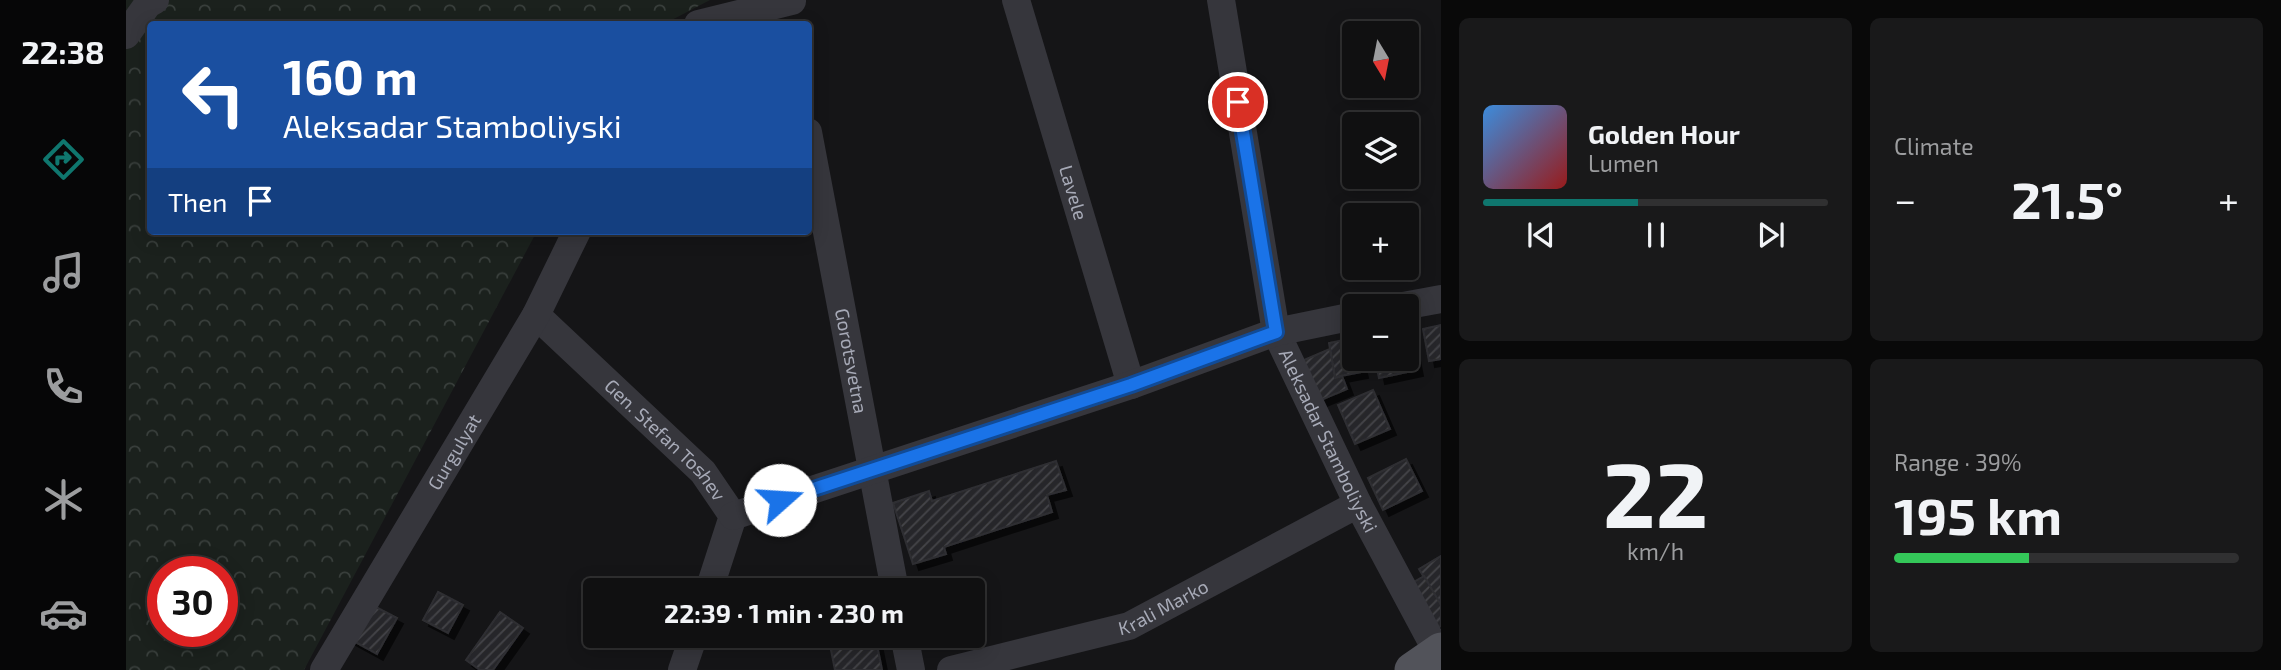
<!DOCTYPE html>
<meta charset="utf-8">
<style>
body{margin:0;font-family:"Exo 2",sans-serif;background:#19191a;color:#f1f3f6;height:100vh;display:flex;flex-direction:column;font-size:26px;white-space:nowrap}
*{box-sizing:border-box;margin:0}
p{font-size:23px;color:#9c9d9f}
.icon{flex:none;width:38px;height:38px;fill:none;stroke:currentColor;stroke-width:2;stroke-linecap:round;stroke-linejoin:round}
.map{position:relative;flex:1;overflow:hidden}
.panel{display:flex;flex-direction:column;gap:18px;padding:18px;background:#090909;width:840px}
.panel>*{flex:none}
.top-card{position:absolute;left:21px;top:21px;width:665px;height:214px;border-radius:7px;box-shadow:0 4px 18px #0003,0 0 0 2px #303031;background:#1a4fa0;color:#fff;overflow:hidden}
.needle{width:46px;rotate:170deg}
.fabs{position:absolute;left:1216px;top:21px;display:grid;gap:14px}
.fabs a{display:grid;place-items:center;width:77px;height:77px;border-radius:7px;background:#101011;box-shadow:0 4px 18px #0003,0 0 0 2px #303031;font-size:35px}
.speed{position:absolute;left:21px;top:556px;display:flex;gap:14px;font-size:35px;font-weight:700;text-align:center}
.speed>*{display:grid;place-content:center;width:91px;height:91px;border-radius:50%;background:#101011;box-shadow:0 4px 18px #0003,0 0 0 2px #303031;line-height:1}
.speed .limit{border:10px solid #d22;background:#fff;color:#111}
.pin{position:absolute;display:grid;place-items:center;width:60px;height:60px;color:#fff;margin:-30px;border:4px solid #fff;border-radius:50%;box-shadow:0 2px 7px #0007}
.me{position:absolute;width:77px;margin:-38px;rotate:71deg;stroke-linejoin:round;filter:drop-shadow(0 0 5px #0008)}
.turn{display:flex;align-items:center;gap:24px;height:147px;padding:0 21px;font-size:32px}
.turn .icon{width:91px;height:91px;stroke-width:2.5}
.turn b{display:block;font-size:49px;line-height:60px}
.then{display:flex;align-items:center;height:66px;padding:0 21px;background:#0003;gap:14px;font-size:26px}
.big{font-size:52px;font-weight:700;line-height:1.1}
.panel .widget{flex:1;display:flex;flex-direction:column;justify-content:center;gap:10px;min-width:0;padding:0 24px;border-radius:10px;background:#19191a}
.panel .dial{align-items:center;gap:0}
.dial b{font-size:91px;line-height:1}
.song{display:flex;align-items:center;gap:21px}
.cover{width:84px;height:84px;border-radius:10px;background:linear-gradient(135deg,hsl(210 70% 55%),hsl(0 70% 35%))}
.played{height:7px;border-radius:4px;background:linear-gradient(90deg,#0f766e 45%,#303031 45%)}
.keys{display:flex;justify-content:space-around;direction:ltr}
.heat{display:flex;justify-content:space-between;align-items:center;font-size:38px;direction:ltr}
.charge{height:10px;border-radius:5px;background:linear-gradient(90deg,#34c759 39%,#303031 0)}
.panel .tiles{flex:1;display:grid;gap:18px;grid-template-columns:repeat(2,1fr)}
.trip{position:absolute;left:457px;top:578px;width:402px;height:70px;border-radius:7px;background:#101011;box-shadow:0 4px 18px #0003,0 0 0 2px #303031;font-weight:700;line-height:70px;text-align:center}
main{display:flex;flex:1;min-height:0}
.menu{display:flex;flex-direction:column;width:126px;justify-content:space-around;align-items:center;background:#060607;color:#9c9d9f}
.menu .icon{width:49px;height:49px}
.menu .on{color:#0f766e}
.menu b{font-size:32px;color:#f1f3f6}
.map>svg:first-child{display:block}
</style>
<main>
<nav class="menu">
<b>22:38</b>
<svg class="icon on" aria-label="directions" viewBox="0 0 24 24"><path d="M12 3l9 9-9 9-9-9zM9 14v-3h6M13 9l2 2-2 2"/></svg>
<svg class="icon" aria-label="music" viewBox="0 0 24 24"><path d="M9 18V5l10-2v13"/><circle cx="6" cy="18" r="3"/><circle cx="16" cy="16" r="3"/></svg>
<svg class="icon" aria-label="phone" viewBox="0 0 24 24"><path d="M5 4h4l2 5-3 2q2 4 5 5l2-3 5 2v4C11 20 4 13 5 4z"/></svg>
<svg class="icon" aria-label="climate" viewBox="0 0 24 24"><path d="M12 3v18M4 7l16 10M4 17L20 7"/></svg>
<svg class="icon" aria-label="car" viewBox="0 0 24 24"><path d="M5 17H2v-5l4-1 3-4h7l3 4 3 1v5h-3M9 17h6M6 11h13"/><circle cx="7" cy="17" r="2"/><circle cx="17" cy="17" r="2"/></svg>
</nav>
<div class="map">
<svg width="1315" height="670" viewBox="0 0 1315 670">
<defs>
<pattern id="forest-crowns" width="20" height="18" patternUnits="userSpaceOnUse" patternTransform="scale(1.75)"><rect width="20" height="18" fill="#1b211d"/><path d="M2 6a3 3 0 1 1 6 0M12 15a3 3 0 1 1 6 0" fill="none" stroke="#393f3c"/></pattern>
<pattern id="building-hatch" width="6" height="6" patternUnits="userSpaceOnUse" patternTransform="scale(1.75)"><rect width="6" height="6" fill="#28282b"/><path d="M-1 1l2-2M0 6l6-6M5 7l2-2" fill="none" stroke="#444448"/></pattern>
<filter id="shadow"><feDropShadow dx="6" dy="6" stdDeviation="0" flood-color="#0009"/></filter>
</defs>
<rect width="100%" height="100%" fill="#151517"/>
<path fill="url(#forest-crowns)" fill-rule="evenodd" d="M0 0H584L538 24H24V231H411L178 670H0ZM37 572H96V632H37Z"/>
<g fill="url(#building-hatch)" stroke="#2f2f33" stroke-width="2" filter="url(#shadow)">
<polygon points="1315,325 1315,359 1303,361 1297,329"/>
<polygon points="1281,329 1283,329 1291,370 1253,378 1249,359 1281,359"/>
<polygon points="1228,338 1228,359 1233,359 1236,372 1209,377 1203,343"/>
<polygon points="1204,349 1209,378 1216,376 1221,389 1188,403 1171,363"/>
<polygon points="1247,390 1264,429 1229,444 1212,405"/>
<polygon points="1280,459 1296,491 1257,510 1242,478"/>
<polygon points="930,461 940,490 921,495 926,512 818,547 820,554 787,564 767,503 803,491 806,501"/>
<polygon points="1315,556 1315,605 1293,569"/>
<polygon points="1298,576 1315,605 1315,626 1304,632 1279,587"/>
<polygon points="312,592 337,605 322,633 297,620"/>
<polygon points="242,603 271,618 251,654 222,638"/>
<polygon points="374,612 397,628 367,670 354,670 340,660"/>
<polygon points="702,635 749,635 756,670 709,670"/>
</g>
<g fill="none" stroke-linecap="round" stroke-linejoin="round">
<g stroke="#36363c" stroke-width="28">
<path id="s1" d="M890 0 1005 385"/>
<path id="s2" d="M1095 0 1150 332 1232 504 1315 659"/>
<polyline points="572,24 666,1"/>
<polyline points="0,35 22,4 29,0"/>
<path id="s3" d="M682 132 769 590"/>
<polyline points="1277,306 1315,299"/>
<path id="s4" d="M410 315 577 472 607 516 583 590"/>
<polyline points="607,516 1005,385 1150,332 1228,316"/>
<polyline points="778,635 785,670"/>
<path id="s5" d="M198 670 410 315 451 231"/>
<polyline points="556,670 568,635"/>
<path id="s6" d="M825 670 1003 626 1232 504"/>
</g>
<polyline stroke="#52535a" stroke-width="35" points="1286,670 1315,650"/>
</g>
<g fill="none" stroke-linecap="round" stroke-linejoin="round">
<g stroke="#114b97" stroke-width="18">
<polyline id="route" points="654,500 1005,385 1150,332 1112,102"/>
</g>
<use href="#route" stroke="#1a73e8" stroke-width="12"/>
</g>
<g text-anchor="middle" stroke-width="7" stroke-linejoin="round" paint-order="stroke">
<g font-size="19" fill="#a7aab7" stroke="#101012">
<text dy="7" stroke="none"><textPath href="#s1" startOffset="201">Lavele</textPath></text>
<text dy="7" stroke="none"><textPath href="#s3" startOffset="233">Gorotsvetna</textPath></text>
<text dy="7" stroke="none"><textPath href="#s2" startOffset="457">Aleksadar Stamboliyski</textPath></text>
<text dy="7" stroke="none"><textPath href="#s4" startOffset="180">Gen. Stefan Toshev</textPath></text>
<text dy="7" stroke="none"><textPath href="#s5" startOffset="254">Gurgulyat</textPath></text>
<text dy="7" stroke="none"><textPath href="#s6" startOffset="222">Krali Marko</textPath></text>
</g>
</g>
</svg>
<div class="fabs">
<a><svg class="needle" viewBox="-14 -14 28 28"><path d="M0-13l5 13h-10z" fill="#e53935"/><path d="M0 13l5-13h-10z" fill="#9c9d9f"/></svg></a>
<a><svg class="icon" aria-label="layers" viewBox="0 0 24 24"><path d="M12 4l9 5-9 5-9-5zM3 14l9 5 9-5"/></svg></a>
<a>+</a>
<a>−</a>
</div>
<div class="speed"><div class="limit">30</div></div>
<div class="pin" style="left:1112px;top:102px;background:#d93025"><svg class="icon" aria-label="arrive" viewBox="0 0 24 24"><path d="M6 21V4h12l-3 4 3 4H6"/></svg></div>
<svg class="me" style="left:654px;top:500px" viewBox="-20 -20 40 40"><circle r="19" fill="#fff"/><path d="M0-13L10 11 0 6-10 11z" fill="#1a73e8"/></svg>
<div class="trip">22:39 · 1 min · 230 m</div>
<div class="top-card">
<div class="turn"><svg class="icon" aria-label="left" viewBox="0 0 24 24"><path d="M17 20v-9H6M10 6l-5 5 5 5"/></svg><div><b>160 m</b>Aleksadar Stamboliyski</div></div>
<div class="then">Then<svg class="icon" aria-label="arrive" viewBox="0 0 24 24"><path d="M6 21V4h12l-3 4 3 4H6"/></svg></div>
</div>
</div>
<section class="panel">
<div class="tiles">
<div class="widget">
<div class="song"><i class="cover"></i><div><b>Golden Hour</b><p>Lumen</p></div></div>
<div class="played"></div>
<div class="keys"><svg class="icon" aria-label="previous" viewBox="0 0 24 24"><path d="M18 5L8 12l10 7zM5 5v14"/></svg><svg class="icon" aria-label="pause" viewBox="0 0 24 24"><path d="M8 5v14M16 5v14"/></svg><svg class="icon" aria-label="next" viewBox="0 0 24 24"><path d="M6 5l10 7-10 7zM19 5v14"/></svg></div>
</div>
<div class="widget"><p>Climate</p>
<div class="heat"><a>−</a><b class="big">21.5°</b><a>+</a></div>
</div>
<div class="widget dial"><b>22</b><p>km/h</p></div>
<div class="widget"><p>Range · 39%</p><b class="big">195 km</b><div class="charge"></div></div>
</div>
</section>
</main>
